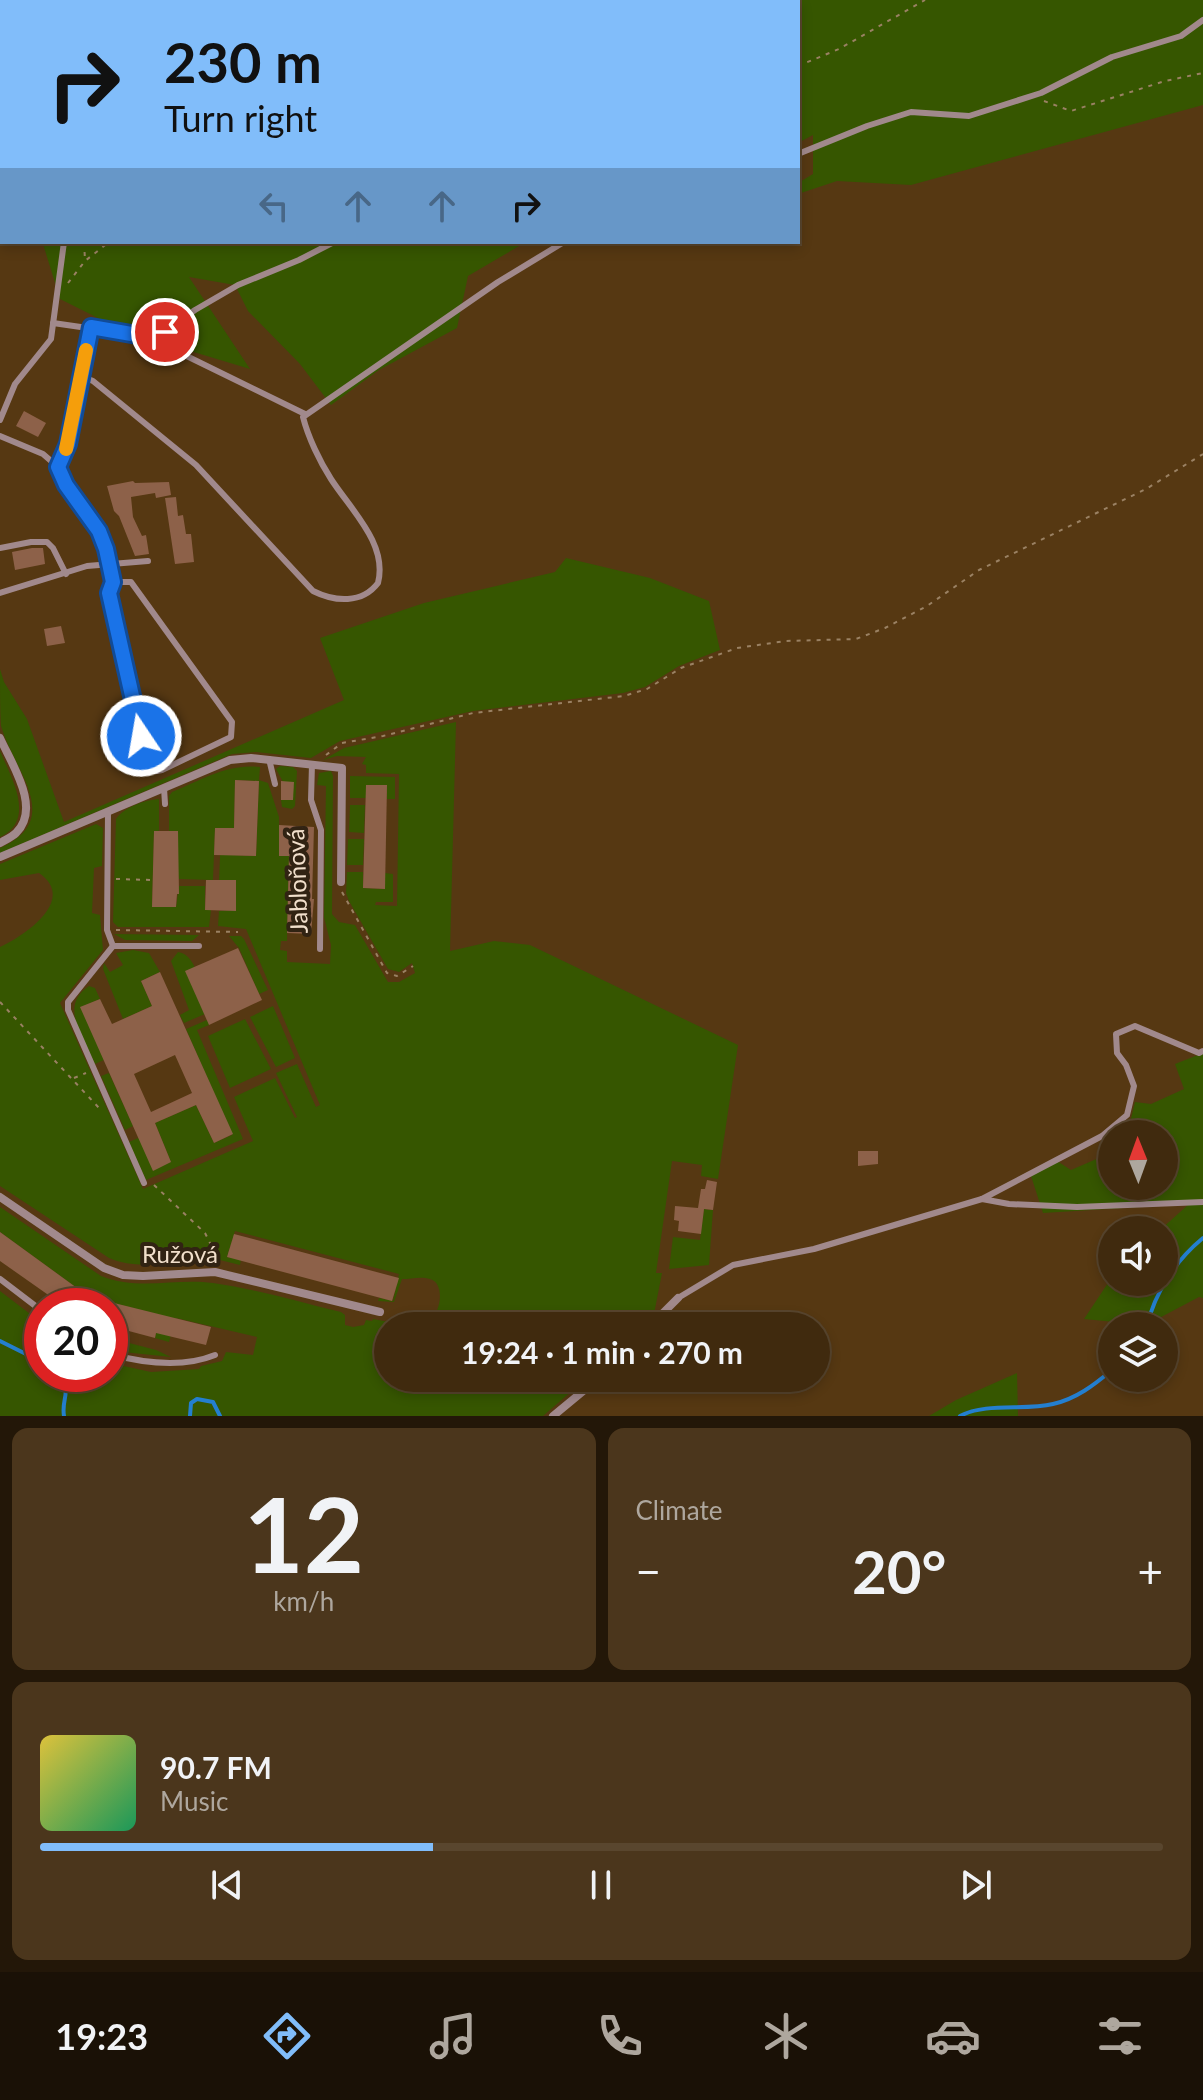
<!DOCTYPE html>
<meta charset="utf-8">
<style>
body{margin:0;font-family:Lato,sans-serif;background:#4b361c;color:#f1f3f6;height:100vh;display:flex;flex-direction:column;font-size:30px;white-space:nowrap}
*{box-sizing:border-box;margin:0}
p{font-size:26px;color:#aea79e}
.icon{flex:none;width:44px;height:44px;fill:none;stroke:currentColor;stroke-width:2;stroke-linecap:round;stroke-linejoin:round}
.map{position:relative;height:1416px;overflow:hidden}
.sheet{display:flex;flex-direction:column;gap:12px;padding:12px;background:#231708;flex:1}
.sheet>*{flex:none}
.banner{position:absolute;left:0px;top:0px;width:800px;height:244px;box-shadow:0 4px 12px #0003,0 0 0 2px #59462e;background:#81bdfa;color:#111;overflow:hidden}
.needle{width:52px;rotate:359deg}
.buttons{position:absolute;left:1098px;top:1120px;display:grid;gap:16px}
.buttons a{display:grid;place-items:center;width:80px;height:80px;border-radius:50%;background:#402a0e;box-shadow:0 4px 12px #0003,0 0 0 2px #59462e;font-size:40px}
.speed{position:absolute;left:24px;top:1288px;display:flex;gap:16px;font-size:40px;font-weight:700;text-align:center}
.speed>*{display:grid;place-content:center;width:104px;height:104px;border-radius:50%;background:#402a0e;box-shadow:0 4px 12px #0003,0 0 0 2px #59462e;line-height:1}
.speed .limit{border:12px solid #d22;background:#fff;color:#111}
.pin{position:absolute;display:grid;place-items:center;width:68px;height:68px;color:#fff;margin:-34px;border:4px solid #fff;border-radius:50%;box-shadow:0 2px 8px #0007}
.me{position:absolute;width:88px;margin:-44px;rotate:348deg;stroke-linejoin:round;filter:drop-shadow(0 0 6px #0008)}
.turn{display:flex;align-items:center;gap:28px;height:168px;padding:0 32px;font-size:36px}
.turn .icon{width:104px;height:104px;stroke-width:2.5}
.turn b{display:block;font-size:56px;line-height:68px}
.lanes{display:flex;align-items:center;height:76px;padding:0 32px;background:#0003;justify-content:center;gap:40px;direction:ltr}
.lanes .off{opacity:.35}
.big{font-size:60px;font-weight:700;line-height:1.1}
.sheet .card{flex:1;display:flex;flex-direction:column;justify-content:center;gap:12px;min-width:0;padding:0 28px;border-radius:16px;background:#4b361c}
.sheet .dial{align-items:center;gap:0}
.dial b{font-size:104px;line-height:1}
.song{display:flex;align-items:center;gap:24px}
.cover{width:96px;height:96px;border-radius:12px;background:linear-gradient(135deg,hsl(50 70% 55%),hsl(150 70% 35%))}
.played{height:8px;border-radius:4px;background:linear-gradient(90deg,#81bdfa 35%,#59462e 35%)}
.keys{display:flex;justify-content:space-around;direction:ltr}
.heat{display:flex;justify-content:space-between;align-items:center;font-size:44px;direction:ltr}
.sheet .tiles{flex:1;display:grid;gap:12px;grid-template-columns:1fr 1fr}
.card:last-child{grid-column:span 2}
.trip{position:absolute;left:374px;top:1312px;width:456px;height:80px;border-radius:40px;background:#402a0e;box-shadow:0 4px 12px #0003,0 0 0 2px #59462e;font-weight:700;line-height:80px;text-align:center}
.dock{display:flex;height:128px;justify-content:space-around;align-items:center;background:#1a1106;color:#aea79e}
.dock .icon{width:56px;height:56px}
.dock .active{color:#81bdfa}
.dock b{font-size:36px;color:#f1f3f6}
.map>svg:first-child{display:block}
</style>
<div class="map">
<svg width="1203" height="1416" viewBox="0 0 1203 1416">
<rect width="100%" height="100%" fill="#563812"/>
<g fill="#365600">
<polygon points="321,0 1203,0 1203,105 911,185 837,181 798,194 798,183 813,174 813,135 798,143 798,2 317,2"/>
<polygon points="45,242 526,242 468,276 457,328 379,370 331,405 300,364 248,311 235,285 189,277 250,369 124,331 60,299 43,244"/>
<path d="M566 558 650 578 709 601 720 650 679 666 645 687 623 693 473 711 340 741 311 758 256 752 232 754 0 853V848C65 820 14 771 1 726 0 709 0 687 0 669L4 682 27 719 64 822 344 700 320 638 424 603 555 572Z"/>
<path d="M456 722 450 951 494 941 530 945 738 1045 718 1179 701 1176 702 1165 672 1161 656 1273H662L654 1314 641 1326H412C419 1325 427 1324 431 1319 441 1311 445 1283 430 1279 421 1276 411 1279 402 1279L394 1302 378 1301 379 1298 393 1301 399 1274 235 1231 227 1257 241 1260 240 1265 216 1259 213 1252 181 1255 180 1262C155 1264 133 1268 109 1258L0 1186V947C24 936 78 900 39 873L0 880V864L96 824 103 828 102 866 94 868 92 913 100 915 103 950 60 1003 143 1189 253 1141 234 1097 275 1078 295 1118 297 1117 276 1073 297 1064 316 1107 320 1105 246 929 218 926 219 911 236 910V881L219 880 221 834 234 855 256 856 259 781 235 780 234 828H215L213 880 179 879 169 831V796L172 792C201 780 228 763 260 767L259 780 268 783 279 817V856H289L287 941H281L280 950 287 951V962L330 964 331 945 324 917 326 786 317 785 319 773 331 771 333 776 332 914 339 922 355 925 388 982H399L415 973 412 963 399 972 388 969 349 901 346 893 347 872H363V888L384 889 385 873 393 874V902H376L375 905 397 906 399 774 366 773V765L362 764 366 757 337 756 323 760 344 748Z"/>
<path d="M0 751C11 777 37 820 0 837Z"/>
<polygon points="280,766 293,767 297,771 295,806 292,809 282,807 281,800 293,800 276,769"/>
<polygon points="350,776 395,777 395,799 387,799 387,785 367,785 366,798 350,798"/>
<path d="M159 799V831H154L152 906 176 907 179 886H205V910H211L209 927H118L113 922 116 819C124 807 145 800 159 799Z"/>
<polygon points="350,805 365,805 364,833 349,832"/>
<polygon points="348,839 364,839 363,865 347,865"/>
<polygon points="114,934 199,935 192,941 125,940"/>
<polygon points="229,936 241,936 244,939 268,990 259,994 239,948"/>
<polygon points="133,950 149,953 160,972 141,981 152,1006 123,1019 103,969 104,963 110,972 123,965 116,953"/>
<path d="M178 952C200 955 201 996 205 1014L184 1023 180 1015 189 1010 171 961Z"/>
<path d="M89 986 95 988 100 999 81 1007 104 1060 95 1064C84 1038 58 1006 89 986Z"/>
<polygon points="273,1006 295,1058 276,1067 250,1017"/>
<polygon points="245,1019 271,1069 230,1088 208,1036"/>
<polygon points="207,1020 209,1025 197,1030 243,1139 146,1180 129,1142 138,1138 171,1162 155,1123 196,1105 214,1143 232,1135 186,1029"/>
<polygon points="1203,1053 1203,1298 1199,1297 1146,1325 1084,1319 1112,1277 1112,1282 1164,1282 1164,1230 1160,1230 1189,1204 1043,1213 1031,1176 1057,1161 1071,1170 1101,1157 1112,1147 1112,1186 1164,1186 1164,1134 1125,1134 1128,1131 1135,1102 1151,1104 1184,1089 1175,1064"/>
<polygon points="109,1073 133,1126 125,1130 101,1076"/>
<path d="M0 1207 101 1276C139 1291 175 1278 213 1283 256 1289 299 1302 341 1312L345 1315V1325L353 1327 364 1325 366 1320 372 1321 373 1319 410 1326H388V1378H587L543 1416H0V1291L42 1323V1374H110V1363L151 1372 199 1369 201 1366 222 1361 226 1352 253 1355 257 1337 176 1318 169 1342 155 1338 160 1315 94 1298 92 1306H64L77 1288 0 1232Z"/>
<polygon points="704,1209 713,1210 709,1265 669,1269 673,1237 700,1240"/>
<polygon points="110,1338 156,1350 171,1357 123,1352 110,1348"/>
<polygon points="1017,1373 1018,1416 929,1416 956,1400"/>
</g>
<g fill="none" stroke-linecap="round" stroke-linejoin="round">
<g stroke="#247fcf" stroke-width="4">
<path d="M1147 1326C1155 1292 1176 1260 1203 1238"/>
<polyline points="0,1341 42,1362"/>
<path d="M60 1374C72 1394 61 1398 64 1416"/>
<polyline points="190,1416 191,1403 197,1399 213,1402 220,1416"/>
<path d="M960 1416C987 1402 1024 1411 1053 1404 1076 1399 1094 1385 1112 1370"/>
</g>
</g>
<g fill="#8d6149" fill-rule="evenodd">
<polygon points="24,411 46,423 38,437 16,426"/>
<polygon points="133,481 135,483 169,482 171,495 156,498 155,493 131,497 133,517 142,536 146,535 149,554 135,556 119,516 114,511 107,486"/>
<polygon points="176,497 178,516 183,515 186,534 191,534 194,562 175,564 165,498"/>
<polygon points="32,548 43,548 45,564 15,570 12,552"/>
<polygon points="61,626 65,643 47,646 44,629"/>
<polygon points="235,780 259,781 256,856 214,855 215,828 234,828"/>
<polygon points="281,781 294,782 293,800 281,800"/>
<polygon points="366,785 387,785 385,889 363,888"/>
<polygon points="279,825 314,827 312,899 314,899 311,934 287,933 289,856 279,856"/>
<polygon points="154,831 178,831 179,894 177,894 176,907 152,907"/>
<polygon points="206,880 236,880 236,911 205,910"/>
<polygon points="238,948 262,1000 209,1025 185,971"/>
<path d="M160 972 233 1134 214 1143 196 1105 155 1123 171 1162 153 1171 80 1007 100 999 112 1024 152 1006 141 981ZM175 1055 192 1093 151 1112 134 1074Z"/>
<polygon points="858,1151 878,1151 878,1164 858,1166"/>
<polygon points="707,1180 717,1182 713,1210 704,1209 701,1234 678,1231 679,1221 674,1220 675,1206 698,1208 701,1189 705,1189"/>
<polygon points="0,1232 77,1288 64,1306 0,1261"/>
<polygon points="234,1234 399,1278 392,1301 227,1257"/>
<polygon points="110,1302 211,1327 206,1345 156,1333 155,1338 110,1326"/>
</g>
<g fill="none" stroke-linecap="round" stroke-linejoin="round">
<g stroke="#9a8163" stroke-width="2" stroke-dasharray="4 6" stroke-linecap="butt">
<polyline points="266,2 270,0"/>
<polyline points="474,2 478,0"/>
<polyline points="798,66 839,49 925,0"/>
<polyline points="1044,101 1071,111 1165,81 1203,73"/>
<polyline points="84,242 85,260"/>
<polyline points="68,283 85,261 109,242"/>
<polyline points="326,755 342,743 383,736 473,713 624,696 647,689 681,668 737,648 786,641 856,639 885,628 927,606 979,570 1146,489 1203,454"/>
<polyline points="116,879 153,880"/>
<polyline points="342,892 387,973 397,976 413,966"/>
<polyline points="116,930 238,932"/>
<polyline points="0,1002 100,1109"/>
<polyline points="74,1078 86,1073"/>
<polyline points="154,1185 205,1233 219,1261"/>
</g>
<g stroke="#a1898c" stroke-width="6">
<polyline points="658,2 660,0"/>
<polyline points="0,99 2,102"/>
<polyline points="798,154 867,126 911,112 969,116 1041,93 1112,57 1181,36 1203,20"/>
<polyline points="53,323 143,336 160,335 195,310 238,285 299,260 334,242"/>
<polyline points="152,336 160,343 305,414"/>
<path d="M81 376 93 381 196 465 313 591C335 602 362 604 378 583 388 544 351 510 331 479 320 462 308 437 303 417L498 282 564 242"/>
<polyline points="0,420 15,384 51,339 64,242"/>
<polyline points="0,436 43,454 58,467 66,485 99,531 106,549 113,582 109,593 150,768 157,771 162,770 231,737 232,722 131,582 113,582"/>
<polyline points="58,467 68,444 91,327"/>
<polyline points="0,548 31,542 47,542 53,548 66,574"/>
<polyline points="0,593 87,566 148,561"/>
<polyline points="269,759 275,784"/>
<polyline points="312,764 311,800 321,830 320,949"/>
<polyline points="164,788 165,804"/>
<polyline points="108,813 107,930 113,946"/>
<polyline points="1203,1051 1199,1053 1135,1026 1116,1034 1117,1053 1126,1065 1134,1086 1127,1115 1102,1136 982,1199 1009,1204 1077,1207 1203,1202"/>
<polyline points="144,1183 68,1010 68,1002 113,946 199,946"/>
<polyline points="0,1279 42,1311"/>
<polyline points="678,1298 733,1265 814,1249 982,1199"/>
<path d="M110 1354C143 1363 183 1368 215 1355"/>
</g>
<g stroke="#a1898c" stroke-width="8">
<path d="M0 738C11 763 42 808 16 833 12 837 5 840 0 843"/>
<polyline points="0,857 230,760 251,758 342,768 341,882"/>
<polyline points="0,1197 104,1268 123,1275 143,1276 215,1272 380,1312"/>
<polyline points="650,1326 678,1298"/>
<polyline points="553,1416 599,1378"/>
</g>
</g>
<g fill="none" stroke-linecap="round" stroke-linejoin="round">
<g stroke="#114b97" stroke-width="20">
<polyline id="route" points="141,736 109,593 113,582 106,549 99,531 66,485 58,467 68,444 91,327 143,336 165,332"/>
</g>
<use href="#route" stroke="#1a73e8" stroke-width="14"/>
<polyline stroke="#f59e0b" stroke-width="14" points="66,449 86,350"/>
</g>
<g text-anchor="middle" stroke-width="8" stroke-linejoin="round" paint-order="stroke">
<g font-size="24" fill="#f1dfcb" stroke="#312313">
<text transform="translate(298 881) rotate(-92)" y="8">Jabloňová</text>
<text x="180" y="1263">Ružová</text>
</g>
</g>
</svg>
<div class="buttons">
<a><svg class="needle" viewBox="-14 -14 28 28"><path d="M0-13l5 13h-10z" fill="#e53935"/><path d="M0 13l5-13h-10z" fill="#aea79e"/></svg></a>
<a><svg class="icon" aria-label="sound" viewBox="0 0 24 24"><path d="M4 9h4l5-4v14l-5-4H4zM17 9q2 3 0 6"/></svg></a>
<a><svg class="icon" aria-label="layers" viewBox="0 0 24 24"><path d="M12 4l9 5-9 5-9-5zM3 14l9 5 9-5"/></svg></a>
</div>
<div class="speed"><div class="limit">20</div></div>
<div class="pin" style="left:165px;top:332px;background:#d93025"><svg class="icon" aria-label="arrive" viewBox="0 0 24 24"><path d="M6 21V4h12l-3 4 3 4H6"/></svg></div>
<svg class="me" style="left:141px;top:736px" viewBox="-20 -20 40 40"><circle r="17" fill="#1a73e8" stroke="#fff" stroke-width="3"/><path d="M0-11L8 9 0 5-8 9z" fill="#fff"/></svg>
<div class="trip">19:24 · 1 min · 270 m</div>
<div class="banner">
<div class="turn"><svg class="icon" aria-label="right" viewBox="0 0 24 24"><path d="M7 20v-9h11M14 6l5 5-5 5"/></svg><div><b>230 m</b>Turn right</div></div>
<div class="lanes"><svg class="icon off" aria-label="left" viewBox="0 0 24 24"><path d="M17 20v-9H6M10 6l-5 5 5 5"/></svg><svg class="icon off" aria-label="ahead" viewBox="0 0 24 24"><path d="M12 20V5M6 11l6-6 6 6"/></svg><svg class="icon off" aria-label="ahead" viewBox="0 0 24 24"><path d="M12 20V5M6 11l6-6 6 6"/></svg><svg class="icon" aria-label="right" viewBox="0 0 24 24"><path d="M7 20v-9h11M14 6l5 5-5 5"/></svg></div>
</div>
</div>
<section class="sheet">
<div class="tiles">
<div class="card dial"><b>12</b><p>km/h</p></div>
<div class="card"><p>Climate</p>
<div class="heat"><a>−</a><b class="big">20°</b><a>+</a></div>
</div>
<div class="card">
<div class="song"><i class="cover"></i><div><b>90.7 FM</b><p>Music</p></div></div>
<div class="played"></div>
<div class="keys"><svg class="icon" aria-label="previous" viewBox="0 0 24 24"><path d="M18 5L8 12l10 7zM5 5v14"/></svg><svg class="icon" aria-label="pause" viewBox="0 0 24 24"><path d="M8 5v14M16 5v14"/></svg><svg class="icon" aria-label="next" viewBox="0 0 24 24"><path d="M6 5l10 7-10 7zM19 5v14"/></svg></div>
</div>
</div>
</section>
<nav class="dock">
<b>19:23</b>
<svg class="icon active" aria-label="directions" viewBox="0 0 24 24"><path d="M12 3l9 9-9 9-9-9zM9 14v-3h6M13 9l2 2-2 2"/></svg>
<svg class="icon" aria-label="music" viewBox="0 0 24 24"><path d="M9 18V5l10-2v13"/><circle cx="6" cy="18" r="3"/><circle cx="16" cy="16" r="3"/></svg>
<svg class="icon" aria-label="phone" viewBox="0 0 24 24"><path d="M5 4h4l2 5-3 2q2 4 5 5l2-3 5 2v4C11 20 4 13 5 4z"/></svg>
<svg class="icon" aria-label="climate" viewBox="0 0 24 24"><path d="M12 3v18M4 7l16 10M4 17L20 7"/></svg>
<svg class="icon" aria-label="car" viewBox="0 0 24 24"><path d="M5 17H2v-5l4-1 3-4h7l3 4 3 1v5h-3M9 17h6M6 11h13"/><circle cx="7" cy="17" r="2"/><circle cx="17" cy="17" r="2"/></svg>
<svg class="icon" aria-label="filters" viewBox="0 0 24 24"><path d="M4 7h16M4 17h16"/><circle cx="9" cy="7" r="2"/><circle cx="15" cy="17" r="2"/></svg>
</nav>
